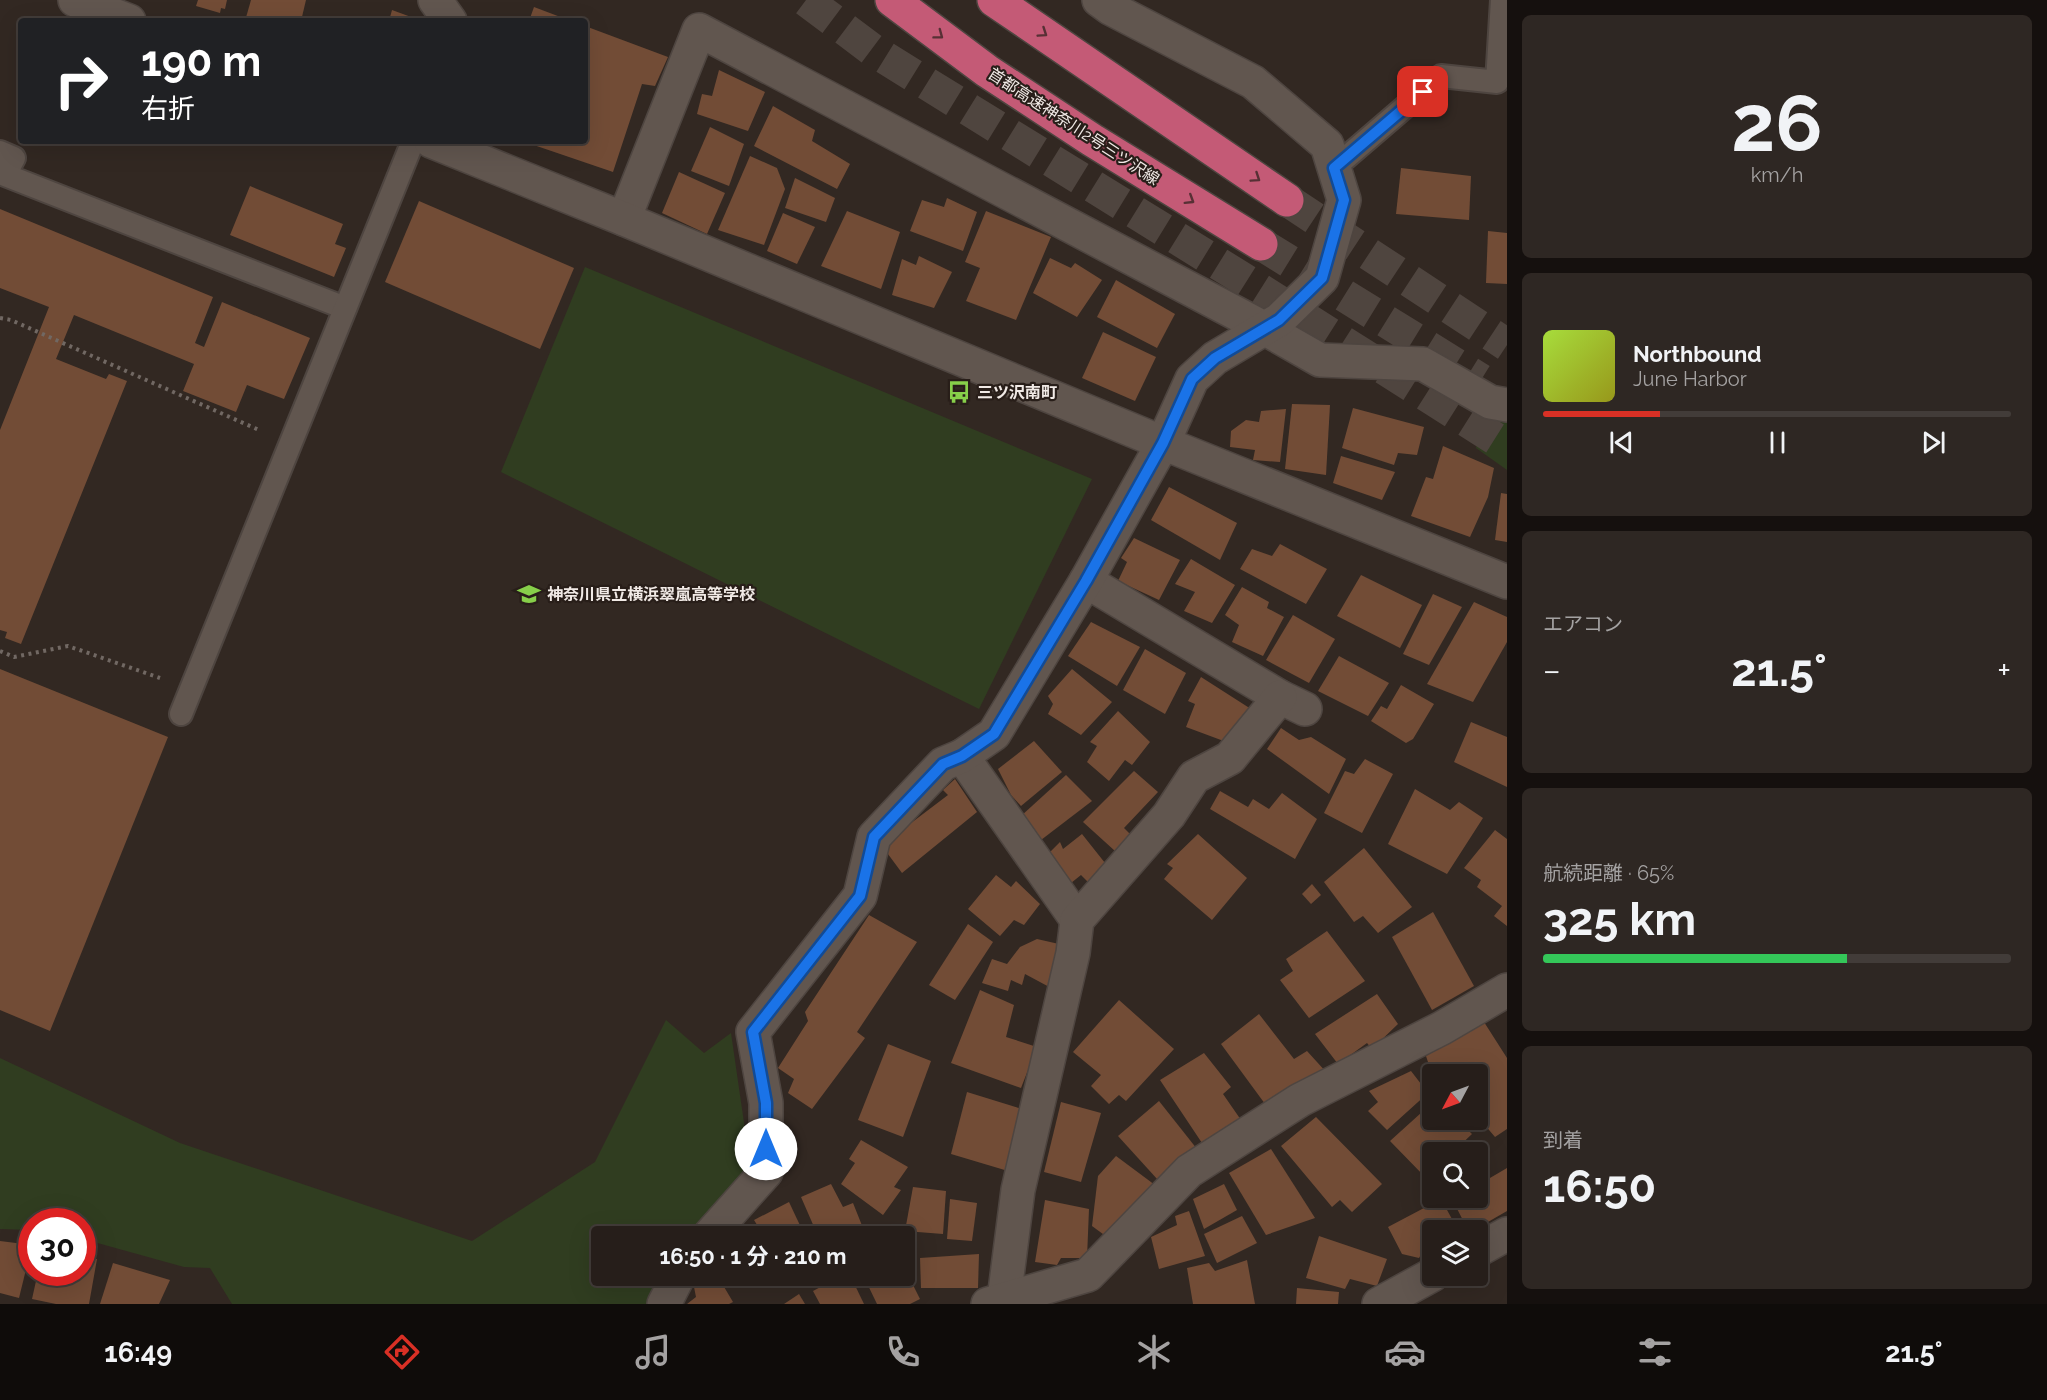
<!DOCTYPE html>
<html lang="ja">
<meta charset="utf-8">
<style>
body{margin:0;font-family:Raleway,"Noto Sans JP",sans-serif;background:#2e2723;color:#f1f3f6;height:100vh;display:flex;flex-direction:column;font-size:22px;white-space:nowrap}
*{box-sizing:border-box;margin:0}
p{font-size:20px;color:#a4a2a2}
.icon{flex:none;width:33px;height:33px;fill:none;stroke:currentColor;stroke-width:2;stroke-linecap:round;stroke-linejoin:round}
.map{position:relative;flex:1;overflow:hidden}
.side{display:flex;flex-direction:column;gap:15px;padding:15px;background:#15100e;width:540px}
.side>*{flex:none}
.hud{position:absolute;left:18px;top:18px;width:570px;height:126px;border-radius:6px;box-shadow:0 6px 24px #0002,0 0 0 2px #423c39;background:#202124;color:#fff;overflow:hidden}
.needle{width:39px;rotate:229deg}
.controls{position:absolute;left:1422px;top:1064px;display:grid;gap:12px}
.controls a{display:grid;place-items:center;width:66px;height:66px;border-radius:6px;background:#261e1a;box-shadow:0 6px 24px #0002,0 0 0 2px #423c39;font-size:30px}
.speed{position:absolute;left:18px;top:1208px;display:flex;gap:12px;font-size:30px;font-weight:700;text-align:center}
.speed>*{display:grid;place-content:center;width:78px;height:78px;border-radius:50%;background:#261e1a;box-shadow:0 6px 24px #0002,0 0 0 2px #423c39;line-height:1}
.speed .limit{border:9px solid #d22;background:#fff;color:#111}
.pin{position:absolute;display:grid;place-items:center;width:51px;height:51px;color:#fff;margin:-26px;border-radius:12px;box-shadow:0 3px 9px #0006}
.me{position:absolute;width:66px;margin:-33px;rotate:0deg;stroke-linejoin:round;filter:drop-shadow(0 0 4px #0008)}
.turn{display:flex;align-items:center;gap:21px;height:126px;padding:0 24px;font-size:27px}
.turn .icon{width:78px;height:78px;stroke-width:2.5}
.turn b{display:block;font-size:42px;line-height:51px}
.big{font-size:45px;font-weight:700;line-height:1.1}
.side .card{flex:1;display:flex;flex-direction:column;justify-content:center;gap:9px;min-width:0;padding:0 21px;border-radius:9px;background:#2e2723}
.side .dial{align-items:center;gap:0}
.dial b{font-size:78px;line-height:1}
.song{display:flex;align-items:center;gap:18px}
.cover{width:72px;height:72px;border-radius:9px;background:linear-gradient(135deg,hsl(80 70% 55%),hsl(60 70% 35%))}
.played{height:6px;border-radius:3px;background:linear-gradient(90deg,#d93025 25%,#423c39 25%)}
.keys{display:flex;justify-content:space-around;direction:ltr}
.heat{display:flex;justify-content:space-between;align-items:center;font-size:33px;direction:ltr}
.charge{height:9px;border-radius:4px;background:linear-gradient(90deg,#34c759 65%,#423c39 0)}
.trip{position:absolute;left:591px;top:1226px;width:324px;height:60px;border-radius:6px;background:#261e1a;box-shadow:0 6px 24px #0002,0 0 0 2px #423c39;font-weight:700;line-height:60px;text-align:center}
.dock{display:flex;height:96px;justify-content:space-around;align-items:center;background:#0f0c0a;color:#a4a2a2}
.dock .icon{width:42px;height:42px}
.dock .active{color:#d93025}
.dock b{font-size:27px;color:#f1f3f6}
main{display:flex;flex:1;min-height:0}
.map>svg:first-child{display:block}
</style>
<main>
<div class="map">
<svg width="1507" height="1304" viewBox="0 0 1507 1304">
<rect width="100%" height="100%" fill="#322822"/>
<g fill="#303d20">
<polygon points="585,267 1092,479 979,709 501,472"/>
<polygon points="1484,414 1507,418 1507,470 1476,448"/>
<polygon points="666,1020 704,1053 731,1033 751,1171 715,1209 685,1236 602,1236 602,1275 662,1275 648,1304 232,1304 210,1268 184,1267 83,1239 82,1221 32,1221 31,1230 0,1229 0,1058 180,1143 472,1241 595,1162"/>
</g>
<g fill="#724c36">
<polygon points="198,0 227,0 225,9 221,8 220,13 196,6"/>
<polygon points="251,0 306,0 301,21 245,21"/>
<polygon points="534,7 571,21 529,21"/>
<polygon points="392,10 422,21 389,21"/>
<polygon points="585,26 668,57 655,86 642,84 613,172 522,141 585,141"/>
<polygon points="719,70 765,92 748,131 697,114 702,94 712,96"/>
<polygon points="773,106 815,130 812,141 850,164 837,189 754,146"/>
<polygon points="710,127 744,144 729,186 691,171"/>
<polygon points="750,156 777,168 785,189 764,245 718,230"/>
<polygon points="1401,168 1471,176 1469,220 1396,214"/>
<polygon points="679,172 725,193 707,234 662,213"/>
<polygon points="795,178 835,198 826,222 785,208"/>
<polygon points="250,186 343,224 335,244 346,248 334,277 230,235"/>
<polygon points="947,198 977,212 963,251 910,231 922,200 944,207"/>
<polygon points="419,201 574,268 540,349 385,282"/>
<polygon points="0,209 213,297 195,343 204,347 222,302 310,338 284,399 247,385 236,412 183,391 194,364 74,315 56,359 106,379 109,374 127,381 21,644 5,638 7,632 0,630 0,430 49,307 0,288"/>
<polygon points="847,211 900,232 881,289 821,266"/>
<polygon points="986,211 1051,237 1016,320 966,301 980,268 965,262"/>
<polygon points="783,213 815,227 797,264 767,251"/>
<polygon points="1488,231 1507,233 1507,284 1486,283"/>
<polygon points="919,256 952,272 934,308 892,295 902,259 916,265"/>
<polygon points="1050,258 1071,268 1075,263 1102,280 1077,317 1033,293"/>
<polygon points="1116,280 1175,314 1157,348 1097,317"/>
<polygon points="1103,332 1156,357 1135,401 1082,378"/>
<polygon points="1292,404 1330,405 1326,475 1285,469"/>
<polygon points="1353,408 1424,427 1417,455 1398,453 1394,465 1342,448"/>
<polygon points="1286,409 1280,462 1253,460 1255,450 1230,447 1231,431 1246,420 1259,422 1261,411"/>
<polygon points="1443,446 1494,468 1488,497 1470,537 1411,516 1426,477 1433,479"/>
<polygon points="1341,456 1395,472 1382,500 1333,483"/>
<polygon points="1169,487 1237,523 1220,560 1151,520"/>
<polygon points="1501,493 1507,494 1507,542 1495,540"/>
<polygon points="1134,538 1180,560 1159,600 1118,581 1127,562 1121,558"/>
<polygon points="1280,544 1327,569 1306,604 1240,569 1252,549 1272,556"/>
<polygon points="1191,559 1235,585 1212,623 1184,611 1195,592 1175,584"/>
<polygon points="1361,575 1422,605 1400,648 1337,616"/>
<polygon points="1242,587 1269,602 1267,608 1284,617 1263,656 1232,642 1239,625 1225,615"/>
<polygon points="1433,594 1462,607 1429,665 1403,654"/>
<polygon points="1474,602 1507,617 1507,642 1473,702 1427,684"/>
<polygon points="1293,615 1335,639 1309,683 1266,660"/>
<polygon points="1091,622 1140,647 1117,686 1068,656"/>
<polygon points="1145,649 1186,673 1165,714 1123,690"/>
<polygon points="1339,656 1389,683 1368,716 1318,691"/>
<polygon points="0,669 168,737 50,1031 0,1010"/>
<polygon points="1072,669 1112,702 1081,735 1048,714 1053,704 1048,696"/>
<polygon points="1201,677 1251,709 1229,743 1186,727 1195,704 1188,701"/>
<polygon points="1401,685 1434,704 1413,739 1406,743 1371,721 1381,706 1387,709"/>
<polygon points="1118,711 1150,742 1132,765 1125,760 1109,781 1087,762 1097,746 1090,742"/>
<polygon points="1471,722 1507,737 1507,787 1454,762"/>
<polygon points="1281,728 1299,740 1311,737 1346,759 1329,794 1267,749"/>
<polygon points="1034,741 1062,772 1021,806 1011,795 998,769"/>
<polygon points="1365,759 1393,774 1362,833 1324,813 1345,771 1354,774"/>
<polygon points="1134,771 1158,792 1124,828 1132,836 1115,851 1083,822"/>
<polygon points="1066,775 1092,801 1041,840 1021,816"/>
<polygon points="955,779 977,812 902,873 885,850 890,839 948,795 943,790"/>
<polygon points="1415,789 1450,810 1459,802 1483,818 1447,874 1388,844"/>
<polygon points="1220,791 1248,807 1253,799 1269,809 1282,793 1317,819 1295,859 1210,809"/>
<polygon points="1495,830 1507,839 1507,926 1494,916 1502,906 1477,887 1481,880 1464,868"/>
<polygon points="1082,834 1109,868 1091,885 1081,875 1071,883 1047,855 1060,842 1063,849"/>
<polygon points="1198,834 1247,878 1212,920 1164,879 1173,868 1167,864"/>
<polygon points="1364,848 1412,907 1378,933 1363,916 1354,922 1324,882"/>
<polygon points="996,875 1011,887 1016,881 1040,904 1024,925 1014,920 1000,936 968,909"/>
<polygon points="1312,884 1321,895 1311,904 1302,894"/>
<polygon points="1433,912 1474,986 1432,1010 1392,937"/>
<polygon points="869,915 917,942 857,1032 865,1038 812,1109 788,1093 794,1079 778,1068 808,1021 805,1012"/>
<polygon points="968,924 993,942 955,1000 929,985"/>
<polygon points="1327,931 1365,981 1309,1018 1280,980 1293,971 1286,959"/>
<polygon points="1037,939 1059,944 1053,989 1025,974 1022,985 1011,980 1008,991 982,983 992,959 1007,964 1020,947"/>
<polygon points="980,990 1014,1005 1006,1037 1037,1047 1021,1088 951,1063"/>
<polygon points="1377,994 1398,1024 1372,1049 1367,1043 1338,1064 1315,1034"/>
<polygon points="1119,1000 1174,1049 1126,1101 1119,1095 1109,1104 1091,1086 1101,1075 1073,1052"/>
<polygon points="1259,1014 1294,1059 1307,1051 1327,1073 1268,1108 1221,1044"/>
<polygon points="1484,1022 1507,1058 1507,1129 1495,1137 1478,1117 1478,1074 1432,1074 1426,1056"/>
<polygon points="888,1044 931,1061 903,1137 858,1120"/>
<polygon points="1204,1053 1231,1087 1223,1094 1241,1120 1202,1143 1160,1080"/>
<polygon points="1411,1071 1428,1093 1387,1130 1368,1111 1378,1102 1369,1091"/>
<polygon points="967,1092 1022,1109 1008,1171 951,1154"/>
<polygon points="1159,1101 1197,1149 1158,1180 1118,1136"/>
<polygon points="1061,1102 1101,1113 1081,1182 1044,1172"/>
<polygon points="1432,1103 1432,1119 1457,1119 1472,1134 1453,1152 1432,1152 1432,1172 1426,1178 1390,1141"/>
<polygon points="1316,1117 1382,1184 1352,1212 1340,1200 1332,1207 1281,1146"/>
<polygon points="861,1140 908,1167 894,1187 901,1190 883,1215 841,1184 855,1163 849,1159"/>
<polygon points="1271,1149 1315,1218 1266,1235 1229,1173"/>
<polygon points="1116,1156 1155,1185 1107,1237 1092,1226 1098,1176"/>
<polygon points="1507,1168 1507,1211 1474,1230 1468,1230 1452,1199 1456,1197 1478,1197 1478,1185"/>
<polygon points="831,1184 843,1207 853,1203 863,1228 848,1236 835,1236 832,1232 825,1236 818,1236 801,1197"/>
<polygon points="1224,1184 1237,1210 1204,1229 1193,1199"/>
<polygon points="913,1187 946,1191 943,1234 905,1231"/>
<polygon points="950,1199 977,1203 972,1241 947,1239"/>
<polygon points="1441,1199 1458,1230 1432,1230 1432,1240 1428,1242 1419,1258 1402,1254 1388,1227"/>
<polygon points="1045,1200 1089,1209 1087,1258 1061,1258 1057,1265 1035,1262"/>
<polygon points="789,1202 805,1236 764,1236 754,1220"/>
<polygon points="1189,1211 1205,1256 1159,1269 1151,1237 1177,1225 1175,1216"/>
<polygon points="1242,1216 1257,1243 1217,1263 1204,1234"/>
<polygon points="1319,1236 1387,1259 1377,1286 1350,1279 1345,1289 1306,1278"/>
<polygon points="0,1241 32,1245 19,1298 0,1293"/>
<polygon points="904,1254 915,1276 910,1279 920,1299 910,1304 877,1304 863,1275 904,1275"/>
<polygon points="979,1254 978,1288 921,1288 920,1258"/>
<polygon points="82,1256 97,1259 89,1304 56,1304 32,1299 38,1272 82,1272"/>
<polygon points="1247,1260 1255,1304 1193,1304 1187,1268 1209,1263 1215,1271"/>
<polygon points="113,1263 170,1280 159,1304 100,1304"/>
<polygon points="711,1275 717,1275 733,1302 729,1304 687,1304 696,1297 694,1287"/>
<polygon points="843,1275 850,1275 864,1304 820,1304 813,1291"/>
<polygon points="1297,1288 1339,1292 1338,1304 1296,1304"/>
<polygon points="799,1294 805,1304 784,1304"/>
</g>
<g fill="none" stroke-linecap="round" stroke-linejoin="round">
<g stroke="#4f453f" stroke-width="33" stroke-dasharray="33 16" stroke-linecap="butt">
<polyline points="806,0 874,51 1240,277 1507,446"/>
<polyline points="1287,200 1507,345"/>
<polyline points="1261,244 1481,380"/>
</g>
<g stroke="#4e4540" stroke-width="26">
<g id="service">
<polyline points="0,152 14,158 5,175 345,308"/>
<polyline points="1334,168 1441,76 1497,82 1502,0"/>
<polyline points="181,714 413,141"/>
</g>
</g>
<g stroke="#4e4540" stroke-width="36">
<g id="minor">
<polyline points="435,0 450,21"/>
<polyline points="624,219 699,30 1264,328 1320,360 1423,364 1490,402 1507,405"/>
<polyline points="1086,581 1280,697 1305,709"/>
<polyline points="962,756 1077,920"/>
<polyline points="709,1236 766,1172 766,1103 753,1032 860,896 874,837 943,764 962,756 994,734 1086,581 1163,443"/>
<polyline points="1478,1250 1507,1234"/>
<polyline points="1004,1299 1018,1190 1073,953 1077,920 1169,815 1194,777 1230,758 1280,697"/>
<polyline points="664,1304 679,1275"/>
<polyline points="988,1304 1088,1275 1189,1171 1300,1100 1442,1028 1507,990"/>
<polyline points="1379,1304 1432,1275"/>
</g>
</g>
<g stroke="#4e4540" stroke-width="36">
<g id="tertiary">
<polyline points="75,0 129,21"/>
<polyline points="1099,0 1110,8 1253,82 1327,145 1344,200 1322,278 1279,320 1215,358 1192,379 1163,443"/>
<polyline points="431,141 624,219 1163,443 1507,582"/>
</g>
</g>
<g stroke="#4e4540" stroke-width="36">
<g id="motorway">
<polyline points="892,0 987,71 1092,140 1261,244"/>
<polyline points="994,0 1287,200"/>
</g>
</g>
<g stroke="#716863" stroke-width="4" stroke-dasharray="3 4.5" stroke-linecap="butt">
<polyline points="0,318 11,320 259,430"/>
<polyline points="0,651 14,657 68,646 160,678"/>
</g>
<use href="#service" stroke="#61564f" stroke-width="22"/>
<use href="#minor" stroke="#61564f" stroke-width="33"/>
<use href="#tertiary" stroke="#61564f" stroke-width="33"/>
<use href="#motorway" stroke="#c45a76" stroke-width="33"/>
</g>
<defs><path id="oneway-chevron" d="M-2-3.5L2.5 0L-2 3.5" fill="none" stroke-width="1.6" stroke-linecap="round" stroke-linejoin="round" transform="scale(1.5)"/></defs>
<g stroke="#573035">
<use href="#oneway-chevron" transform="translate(1043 33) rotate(34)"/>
<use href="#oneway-chevron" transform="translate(939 35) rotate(37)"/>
<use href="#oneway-chevron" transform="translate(1256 178) rotate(34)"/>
<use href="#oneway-chevron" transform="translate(1190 200) rotate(32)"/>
</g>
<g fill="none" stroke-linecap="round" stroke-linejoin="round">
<g stroke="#114b97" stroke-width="15">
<polyline id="route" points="766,1149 766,1103 753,1032 860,896 874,837 943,764 962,756 994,734 1086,581 1163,443 1192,379 1215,358 1279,320 1322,278 1344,200 1334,168 1423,92"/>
</g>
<use href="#route" stroke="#1a73e8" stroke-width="10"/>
</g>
<defs>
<g id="bus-bare" transform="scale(1.8)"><path d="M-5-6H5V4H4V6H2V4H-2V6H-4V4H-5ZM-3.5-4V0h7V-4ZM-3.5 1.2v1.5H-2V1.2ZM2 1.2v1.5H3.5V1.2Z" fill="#87cf4a" stroke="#281e19" stroke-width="2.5" paint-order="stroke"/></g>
<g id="school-bare" transform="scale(1.8)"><path d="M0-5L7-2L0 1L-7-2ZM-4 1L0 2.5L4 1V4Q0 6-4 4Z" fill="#87cf4a" stroke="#281e19" stroke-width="2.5" paint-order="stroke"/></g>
</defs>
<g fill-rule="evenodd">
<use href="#bus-bare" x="959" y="392"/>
<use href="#school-bare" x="529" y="594"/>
</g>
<g text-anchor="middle" stroke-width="4.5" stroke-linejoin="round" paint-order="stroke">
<g font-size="16" fill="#f1eae6" stroke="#281e19">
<text transform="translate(1074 126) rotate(33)" y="6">首都高速神奈川2号三ツ沢線</text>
</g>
<g font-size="16" font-weight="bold" fill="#f1eae6" stroke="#281e19" text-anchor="start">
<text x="977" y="398">三ツ沢南町</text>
<text x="547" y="600">神奈川県立横浜翠嵐高等学校</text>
</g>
</g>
</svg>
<div class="controls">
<a><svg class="needle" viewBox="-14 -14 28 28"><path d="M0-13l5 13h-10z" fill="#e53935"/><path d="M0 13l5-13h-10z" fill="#a4a2a2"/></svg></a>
<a><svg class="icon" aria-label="search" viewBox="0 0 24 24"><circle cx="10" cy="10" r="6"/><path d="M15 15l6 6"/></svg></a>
<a><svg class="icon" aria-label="layers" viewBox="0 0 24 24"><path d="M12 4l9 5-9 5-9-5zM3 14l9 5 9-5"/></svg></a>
</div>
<div class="speed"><div class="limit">30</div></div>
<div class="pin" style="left:1423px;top:92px;background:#d93025"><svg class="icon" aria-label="arrive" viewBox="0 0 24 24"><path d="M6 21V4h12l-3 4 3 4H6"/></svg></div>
<svg class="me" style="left:766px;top:1149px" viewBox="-20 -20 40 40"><circle r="19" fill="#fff"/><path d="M0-13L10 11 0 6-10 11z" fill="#1a73e8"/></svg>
<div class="trip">16:50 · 1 分 · 210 m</div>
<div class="hud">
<div class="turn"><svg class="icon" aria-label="right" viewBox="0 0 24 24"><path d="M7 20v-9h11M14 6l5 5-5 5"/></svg><div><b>190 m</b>右折</div></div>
</div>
</div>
<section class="side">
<div class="card dial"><b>26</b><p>km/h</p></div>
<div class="card">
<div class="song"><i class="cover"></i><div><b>Northbound</b><p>June Harbor</p></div></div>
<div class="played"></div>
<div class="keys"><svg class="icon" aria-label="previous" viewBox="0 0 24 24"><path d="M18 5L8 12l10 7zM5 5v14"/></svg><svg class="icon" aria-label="pause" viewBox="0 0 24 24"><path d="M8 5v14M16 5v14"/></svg><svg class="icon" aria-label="next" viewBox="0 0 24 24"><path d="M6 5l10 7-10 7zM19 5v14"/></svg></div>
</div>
<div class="card"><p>エアコン</p>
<div class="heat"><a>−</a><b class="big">21.5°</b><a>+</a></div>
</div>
<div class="card"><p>航続距離 · 65%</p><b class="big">325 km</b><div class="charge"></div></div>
<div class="card"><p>到着</p><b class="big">16:50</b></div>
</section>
</main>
<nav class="dock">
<b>16:49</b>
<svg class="icon active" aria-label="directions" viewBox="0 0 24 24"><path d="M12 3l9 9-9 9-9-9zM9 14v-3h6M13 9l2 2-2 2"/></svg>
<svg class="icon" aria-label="music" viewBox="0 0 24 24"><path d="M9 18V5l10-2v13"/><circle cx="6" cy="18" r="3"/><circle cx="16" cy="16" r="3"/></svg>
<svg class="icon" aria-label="phone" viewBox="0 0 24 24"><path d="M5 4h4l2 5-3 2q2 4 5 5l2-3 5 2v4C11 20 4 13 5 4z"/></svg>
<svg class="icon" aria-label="climate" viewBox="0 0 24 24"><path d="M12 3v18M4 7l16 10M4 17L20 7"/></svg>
<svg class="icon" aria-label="car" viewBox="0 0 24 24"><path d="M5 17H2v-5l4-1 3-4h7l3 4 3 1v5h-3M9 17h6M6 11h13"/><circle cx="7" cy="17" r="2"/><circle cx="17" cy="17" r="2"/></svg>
<svg class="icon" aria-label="filters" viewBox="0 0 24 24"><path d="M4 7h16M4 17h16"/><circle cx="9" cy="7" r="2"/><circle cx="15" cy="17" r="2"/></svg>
<b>21.5°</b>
</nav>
